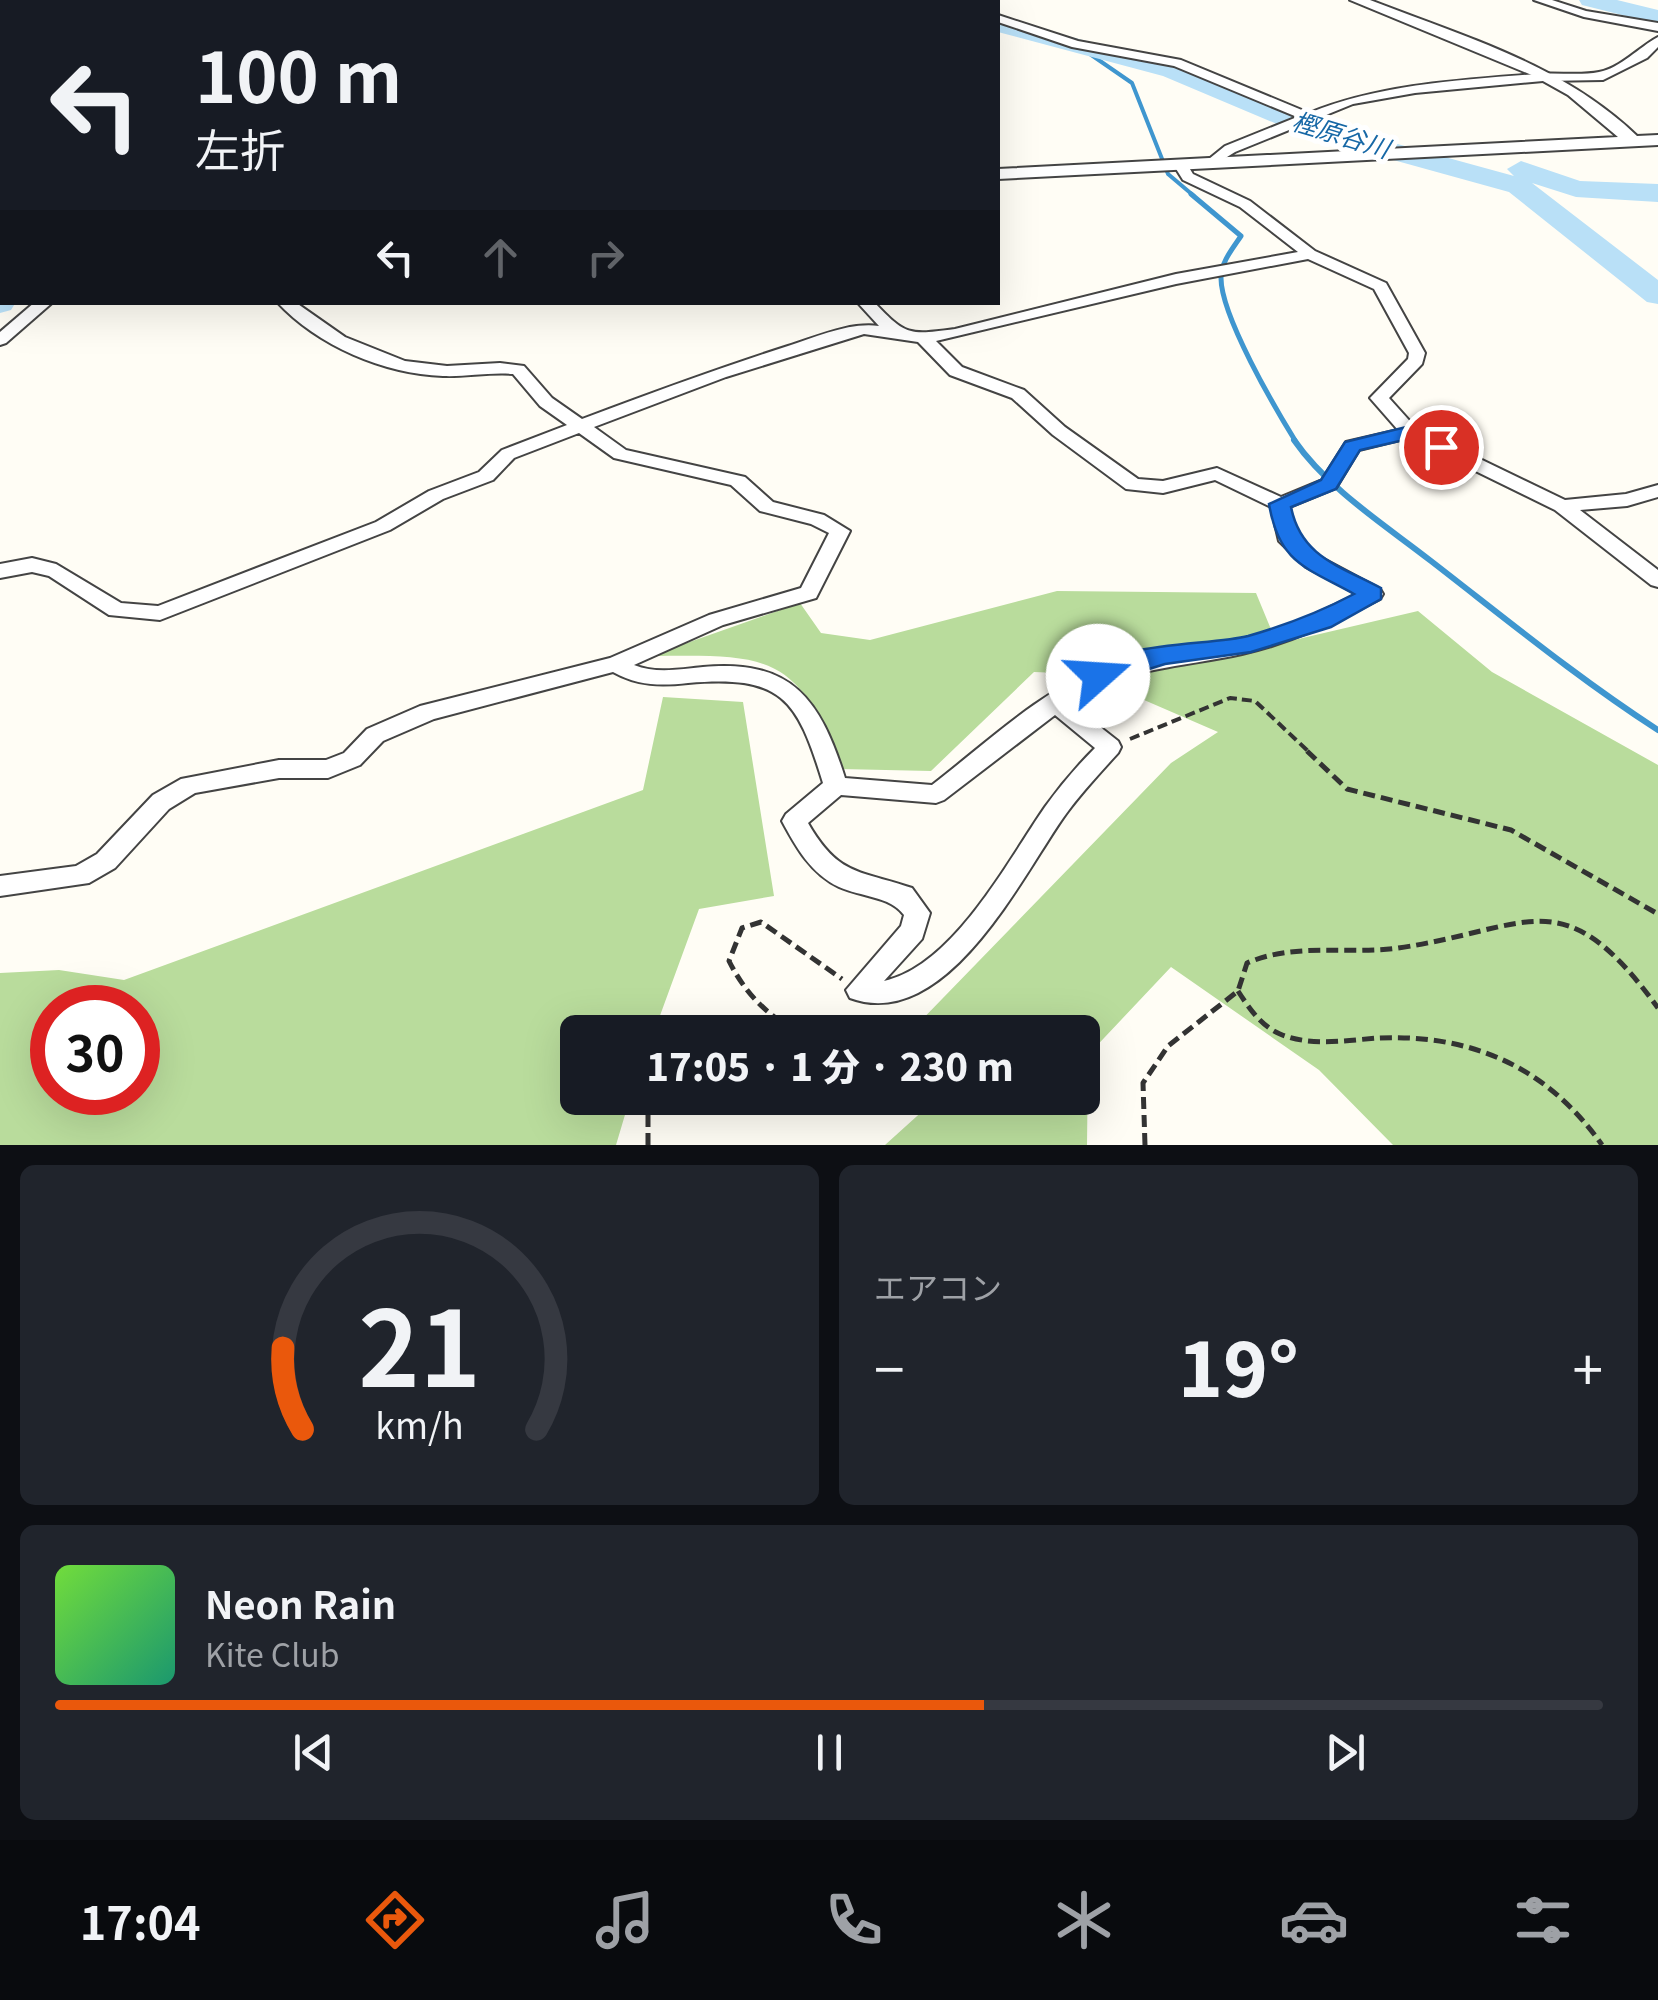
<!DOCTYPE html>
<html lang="ja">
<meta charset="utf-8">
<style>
body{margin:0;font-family:Georgia,"Noto Sans JP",serif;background:#20242c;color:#f1f3f6;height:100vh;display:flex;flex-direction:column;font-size:38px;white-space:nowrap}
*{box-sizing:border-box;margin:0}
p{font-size:32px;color:#9ea1a6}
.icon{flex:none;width:55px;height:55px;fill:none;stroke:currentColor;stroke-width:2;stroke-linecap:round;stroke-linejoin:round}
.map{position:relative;height:1145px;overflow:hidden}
.details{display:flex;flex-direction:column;gap:20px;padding:20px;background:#0d0f14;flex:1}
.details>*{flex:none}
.guide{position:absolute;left:0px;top:0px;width:1000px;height:305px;box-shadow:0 10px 40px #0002;background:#171b24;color:#f1f3f6;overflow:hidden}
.speed{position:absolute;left:30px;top:985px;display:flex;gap:20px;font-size:50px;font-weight:700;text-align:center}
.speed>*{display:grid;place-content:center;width:130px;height:130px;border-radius:50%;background:#171b24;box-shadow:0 10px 40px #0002;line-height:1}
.speed .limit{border:15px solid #d22;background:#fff;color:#111}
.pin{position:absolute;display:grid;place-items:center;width:85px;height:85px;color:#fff;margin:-42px;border:5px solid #fff;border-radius:50%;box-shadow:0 2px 10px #0007}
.me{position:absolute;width:110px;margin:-55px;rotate:71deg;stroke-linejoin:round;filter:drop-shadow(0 0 8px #0008)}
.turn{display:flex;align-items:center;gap:35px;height:210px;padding:0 30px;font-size:45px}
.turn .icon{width:130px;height:130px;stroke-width:2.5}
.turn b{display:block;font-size:70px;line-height:85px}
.lanes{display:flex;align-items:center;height:95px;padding:0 30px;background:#0003;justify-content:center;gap:50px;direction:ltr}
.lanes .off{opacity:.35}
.big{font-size:75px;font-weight:800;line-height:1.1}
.details .card{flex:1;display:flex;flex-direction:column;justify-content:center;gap:15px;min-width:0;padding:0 35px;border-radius:15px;background:#20242c}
.details .dial{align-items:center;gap:0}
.dial svg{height:260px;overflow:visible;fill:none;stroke:#363941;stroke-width:7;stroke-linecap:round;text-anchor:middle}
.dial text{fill:#f1f3f6;stroke:none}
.song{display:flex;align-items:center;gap:30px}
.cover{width:120px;height:120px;border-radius:15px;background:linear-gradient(135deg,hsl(100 70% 55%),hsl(160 70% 35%))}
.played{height:10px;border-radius:5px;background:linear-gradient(90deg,#ea580c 60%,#363941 60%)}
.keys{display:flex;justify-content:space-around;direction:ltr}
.heat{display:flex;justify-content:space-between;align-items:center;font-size:55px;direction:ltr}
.details .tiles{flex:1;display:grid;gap:20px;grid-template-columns:1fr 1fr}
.card:last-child{grid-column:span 2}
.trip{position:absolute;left:560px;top:1015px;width:540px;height:100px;border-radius:15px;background:#171b24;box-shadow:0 10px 40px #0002;font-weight:800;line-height:100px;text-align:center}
.tab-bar{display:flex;height:160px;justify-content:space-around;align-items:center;background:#090b0e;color:#9ea1a6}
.tab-bar .icon{width:70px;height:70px}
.tab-bar .active{color:#ea580c}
.tab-bar b{font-size:45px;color:#f1f3f6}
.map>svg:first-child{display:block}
</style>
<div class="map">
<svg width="1658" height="1145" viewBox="0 0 1658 1145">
<rect width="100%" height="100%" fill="#fffdf5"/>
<g fill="#b9dc9c" fill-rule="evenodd">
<path d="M1057 591 1256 593 1277 644 1418 611 1492 672 1658 765V1145H1393L1319 1070 1171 967 1088 1055 1087 1145H885L937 1098H1082V1032H910L1171 763 1218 732 1084 674 1034 672 931 771 840 769C799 651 765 655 650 656L800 603 821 633 870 640Z"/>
<path d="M663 697 743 702 774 896 699 909 654 1032H578V1098H630L616 1145H0V973L59 970 124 980 643 790ZM52 1008H138V1092H52Z"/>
</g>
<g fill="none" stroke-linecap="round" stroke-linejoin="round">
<polyline stroke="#3f96cf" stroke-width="4" points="1087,52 1132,83 1168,174 1194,196"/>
<path stroke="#3f96cf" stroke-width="5" d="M1191 194 1241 236C1233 248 1221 262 1221 278 1221 316 1275 408 1296 442"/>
<path stroke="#3f96cf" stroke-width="6" d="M1294 440C1328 489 1385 525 1431 561 1506 619 1579 679 1658 730"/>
<g fill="#b9e0f7" fill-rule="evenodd">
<polygon points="903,0 933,0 934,2 904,2"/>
<polygon points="1579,0 1617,0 1658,10 1658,24 1582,5"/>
<polygon points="998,18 1179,65 1321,123 1514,176 1507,169 1521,161 1580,181 1658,184 1658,202 1576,197 1532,183 1658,280 1658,304 1647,302 1509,192 1303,135 1163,76 998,32"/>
<polygon points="0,291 2,302 16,302 11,310 0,313"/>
</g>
<g stroke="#444" stroke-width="4">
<g id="minor">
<polygon points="612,0 624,0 626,2 614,2"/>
<polygon points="928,0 947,0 949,2 930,2"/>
<polygon points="1534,0 1552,0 1586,11 1658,23 1658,31 1584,17"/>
<path d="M998 15 1078 41 1181 60 1309 113C1381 84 1460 80 1537 74 1557 72 1579 76 1599 72 1621 68 1639 47 1658 37V47L1647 58 1603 80 1543 81 1415 93 1353 104 1235 152 1211 167 1204 163 1225 146 1297 117 1174 66 1072 47 998 22Z"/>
<path d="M1175 161H1185L1193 174 1250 201 1315 251 1386 283 1425 353 1422 364 1389 398 1416 428 1565 500 1626 494 1658 485V497L1627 506 1580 510 1658 570V587L1651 585 1555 510 1408 438 1359 450 1336 488 1290 507 1295 535 1320 557 1380 589 1383 594 1380 599C1336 622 1291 643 1242 654 1179 668 1127 666 1071 704L1118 741 1121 747 1118 753C1099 774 1080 794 1063 818 1020 880 945 1033 850 998L846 990 901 926 904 915C890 896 861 897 839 887 811 874 796 847 782 821L786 814 823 783C797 698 782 675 688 683 661 686 638 686 613 672L434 719 383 741 360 765 328 778H279L195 793 169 809 115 868 89 883 0 896V876L76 866 97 854 153 795 181 779 279 760H326L344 753 367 729 420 706 610 658 709 615 801 588 829 533 811 524 760 511 731 485 614 458 579 433 514 458 493 480 443 499 390 530 160 620 109 615 49 576 32 572 0 578V564L32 558 56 564 121 603 158 606 376 522 429 491 479 472 502 450 567 425 540 406 513 374C489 372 466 377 443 376 384 374 318 346 277 302H295L345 337 405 361 447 366 500 363 524 366 552 398 582 419C651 393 719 368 788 346 817 337 849 322 879 326L857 302H874C906 336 909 335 955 329L1176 274 1298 252 1240 207 1183 180 1173 164ZM1308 259 1374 289 1409 353 1408 359 1370 398 1398 430 1346 442 1322 480 1281 497 1217 468 1163 481 1138 479 1065 427 1024 390 962 367 936 341 1176 284ZM864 334 918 342 950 375 1012 398 1053 435 1126 489 1163 493 1215 480 1271 507 1279 541 1306 567 1357 594C1321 612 1283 630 1243 639 1196 649 1147 650 1101 668 1041 690 983 746 932 785L845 778C820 699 792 659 703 667 681 669 656 674 634 665L723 625 816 598 850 531 824 515 773 502 745 477 626 450 594 427 726 377ZM1055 715 1095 748C1077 766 1060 786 1045 807 1007 862 953 966 884 981L922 939 930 913 912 888C860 870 839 877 808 823L841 795 936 803 944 800Z"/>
<polygon points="35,302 53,302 6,343 0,345 0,332"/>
</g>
</g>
<g stroke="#444" stroke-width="4">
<g id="tertiary">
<polygon points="109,0 125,0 126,2 111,2"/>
<path d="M1350 0H1370C1465 37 1562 64 1637 136L1658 135V145L998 179V169L1618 137 1568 95 1534 76Z"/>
<polygon points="0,237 2,238 2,249 0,249"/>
</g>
</g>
<polyline stroke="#333" stroke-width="4" stroke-dasharray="10 5" stroke-linecap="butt" points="1130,739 1230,698 1255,701 1310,753"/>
<g stroke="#333" stroke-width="5" stroke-dasharray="12 6" stroke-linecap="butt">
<polyline points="1307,751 1347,789 1511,830 1658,914"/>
<path d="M1238 991C1249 1008 1261 1026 1280 1034 1310 1047 1348 1040 1379 1038 1473 1034 1548 1068 1602 1145"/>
<path d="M797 1032C766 1014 745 993 729 961L742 928 761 922 842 979"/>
<polyline points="793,1098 817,1102 838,1098"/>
<polyline points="648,1145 648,1104 669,1098"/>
<path d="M1145 1145 1143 1083 1168 1046 1238 991 1247 963C1296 942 1346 955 1398 948 1531 929 1562 876 1658 1008"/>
</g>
<use href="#minor" fill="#fff" fill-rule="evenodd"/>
<use href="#tertiary" fill="#fff" fill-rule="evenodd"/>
</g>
<path fill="#1a73e8" stroke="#114b97" stroke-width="2.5" d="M1410 426 1452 447 1441 453 1408 439 1360 450 1336 489 1291 507C1301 557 1340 566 1381 588V599L1331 627 1251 652 1165 664 1098 685 1090 682 1086 676C1108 641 1210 646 1248 636 1286 625 1320 612 1354 594 1305 567 1279 563 1269 504L1321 480 1345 442Z"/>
<g text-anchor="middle" stroke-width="10" stroke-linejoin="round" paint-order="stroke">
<g font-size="25" font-style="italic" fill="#1768a6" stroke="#fff">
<text transform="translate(1341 135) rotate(17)" y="9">樫原谷川</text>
</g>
</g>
</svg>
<div class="speed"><div class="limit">30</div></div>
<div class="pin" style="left:1441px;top:447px;background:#d93025"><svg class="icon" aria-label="arrive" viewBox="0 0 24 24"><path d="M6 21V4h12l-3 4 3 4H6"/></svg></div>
<svg class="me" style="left:1098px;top:676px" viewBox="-20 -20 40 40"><circle r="19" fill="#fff"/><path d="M0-13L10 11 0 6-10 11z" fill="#1a73e8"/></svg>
<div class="trip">17:05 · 1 分 · 230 m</div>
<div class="guide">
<div class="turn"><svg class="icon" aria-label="left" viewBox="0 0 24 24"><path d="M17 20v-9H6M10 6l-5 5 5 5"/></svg><div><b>100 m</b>左折</div></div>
<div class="lanes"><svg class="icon" aria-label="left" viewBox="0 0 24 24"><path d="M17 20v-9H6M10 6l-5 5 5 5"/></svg><svg class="icon off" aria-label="ahead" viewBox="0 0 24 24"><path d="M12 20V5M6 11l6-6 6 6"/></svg><svg class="icon off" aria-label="right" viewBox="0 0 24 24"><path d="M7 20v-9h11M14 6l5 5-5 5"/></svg></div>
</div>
</div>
<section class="details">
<div class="tiles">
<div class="card dial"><svg viewBox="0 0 100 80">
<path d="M14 69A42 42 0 1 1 86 69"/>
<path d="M14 69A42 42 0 0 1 8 44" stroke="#ea580c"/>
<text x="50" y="56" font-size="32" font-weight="700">21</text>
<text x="50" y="72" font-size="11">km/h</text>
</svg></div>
<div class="card"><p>エアコン</p>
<div class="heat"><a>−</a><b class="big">19°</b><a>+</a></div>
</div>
<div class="card">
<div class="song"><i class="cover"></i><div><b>Neon Rain</b><p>Kite Club</p></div></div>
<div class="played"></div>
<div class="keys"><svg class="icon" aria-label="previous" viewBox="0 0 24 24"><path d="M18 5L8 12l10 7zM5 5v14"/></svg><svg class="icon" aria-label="pause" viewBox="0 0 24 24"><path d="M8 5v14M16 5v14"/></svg><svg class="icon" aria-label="next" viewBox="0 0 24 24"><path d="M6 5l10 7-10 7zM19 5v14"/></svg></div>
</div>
</div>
</section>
<nav class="tab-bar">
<b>17:04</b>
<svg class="icon active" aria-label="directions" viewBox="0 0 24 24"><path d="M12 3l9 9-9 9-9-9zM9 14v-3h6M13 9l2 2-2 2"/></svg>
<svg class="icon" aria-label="music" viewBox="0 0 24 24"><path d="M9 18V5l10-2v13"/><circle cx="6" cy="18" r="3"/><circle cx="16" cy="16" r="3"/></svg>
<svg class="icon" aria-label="phone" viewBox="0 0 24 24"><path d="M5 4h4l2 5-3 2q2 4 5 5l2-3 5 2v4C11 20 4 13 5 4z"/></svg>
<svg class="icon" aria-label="climate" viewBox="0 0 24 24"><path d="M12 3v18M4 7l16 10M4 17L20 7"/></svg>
<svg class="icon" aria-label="car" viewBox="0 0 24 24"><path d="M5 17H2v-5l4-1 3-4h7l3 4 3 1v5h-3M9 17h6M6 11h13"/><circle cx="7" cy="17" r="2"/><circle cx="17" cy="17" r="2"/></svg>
<svg class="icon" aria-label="filters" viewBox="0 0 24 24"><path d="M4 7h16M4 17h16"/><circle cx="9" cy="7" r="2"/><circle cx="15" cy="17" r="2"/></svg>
</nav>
